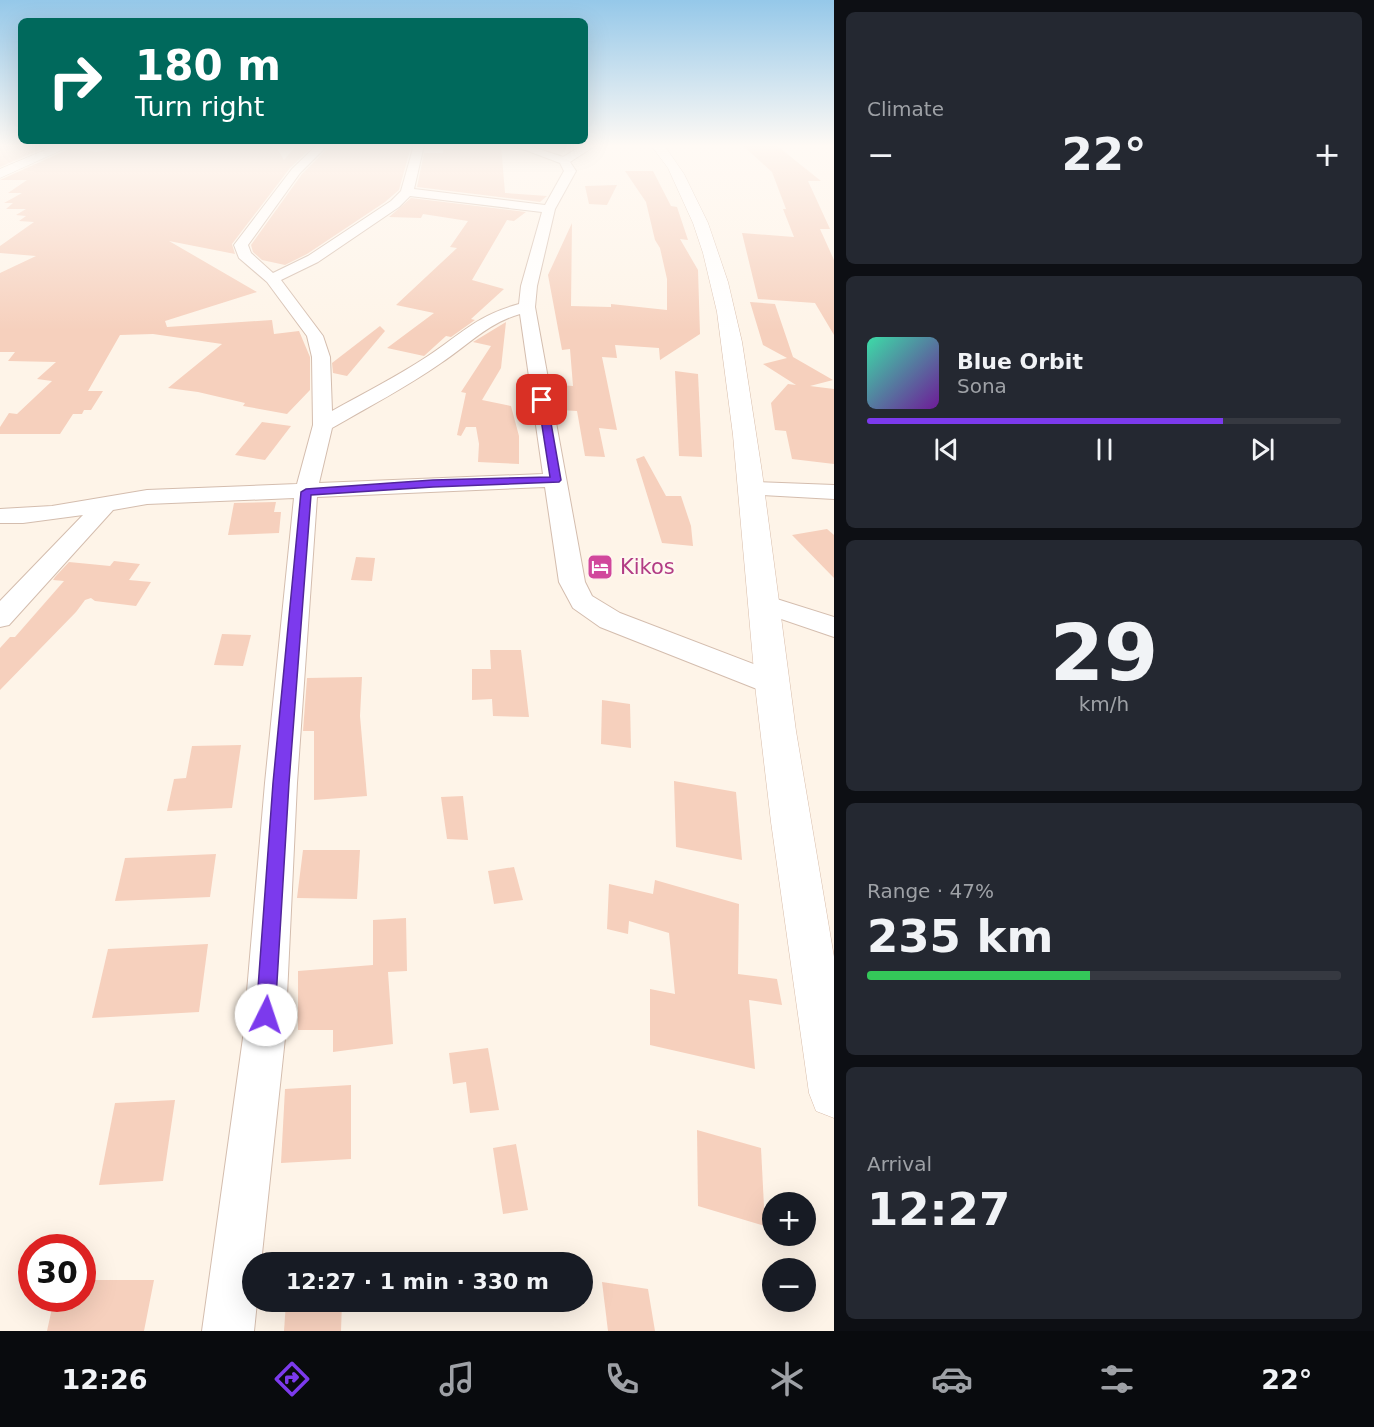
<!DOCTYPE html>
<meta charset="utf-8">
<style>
body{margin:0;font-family:"DejaVu Sans",sans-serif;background:#242831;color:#f1f3f6;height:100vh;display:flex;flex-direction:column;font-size:22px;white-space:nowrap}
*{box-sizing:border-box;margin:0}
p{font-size:20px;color:#9ea1a6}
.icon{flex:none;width:33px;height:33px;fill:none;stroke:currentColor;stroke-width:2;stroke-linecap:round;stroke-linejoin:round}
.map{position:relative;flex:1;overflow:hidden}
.side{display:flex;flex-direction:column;gap:12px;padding:12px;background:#0d0f14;width:540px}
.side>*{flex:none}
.banner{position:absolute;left:18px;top:18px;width:570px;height:126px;border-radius:9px;box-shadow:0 6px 24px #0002;background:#00695c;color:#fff;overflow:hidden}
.fabs{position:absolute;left:762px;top:1192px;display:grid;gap:12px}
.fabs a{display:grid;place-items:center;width:54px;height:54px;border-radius:50%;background:#171b24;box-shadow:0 6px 24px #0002;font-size:30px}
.speed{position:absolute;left:18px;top:1234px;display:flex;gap:12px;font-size:30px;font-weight:700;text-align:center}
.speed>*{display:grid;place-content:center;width:78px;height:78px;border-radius:50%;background:#171b24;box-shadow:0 6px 24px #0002;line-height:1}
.speed .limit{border:9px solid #d22;background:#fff;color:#111}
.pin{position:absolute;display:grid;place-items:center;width:51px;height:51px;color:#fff;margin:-26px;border-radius:12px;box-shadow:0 3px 9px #0006}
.me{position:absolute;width:66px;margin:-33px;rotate:4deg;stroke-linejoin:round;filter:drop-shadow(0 0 4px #0008)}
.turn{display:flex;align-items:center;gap:21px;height:126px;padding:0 18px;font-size:27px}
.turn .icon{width:78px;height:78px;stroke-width:2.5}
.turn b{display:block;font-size:42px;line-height:51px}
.big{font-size:45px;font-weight:600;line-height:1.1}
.side .tile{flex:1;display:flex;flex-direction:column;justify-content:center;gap:9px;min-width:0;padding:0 21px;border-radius:9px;background:#242831}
.side .dial{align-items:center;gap:0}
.dial b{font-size:78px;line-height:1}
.song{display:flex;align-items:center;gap:18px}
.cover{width:72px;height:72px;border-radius:9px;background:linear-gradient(135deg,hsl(160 70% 55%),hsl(280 70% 35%))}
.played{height:6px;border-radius:3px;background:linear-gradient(90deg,#7c3aed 75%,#363941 75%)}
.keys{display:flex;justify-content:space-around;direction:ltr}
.heat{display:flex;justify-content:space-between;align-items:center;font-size:33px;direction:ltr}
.charge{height:9px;border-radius:4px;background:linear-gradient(90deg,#34c759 47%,#363941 0)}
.trip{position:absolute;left:242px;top:1252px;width:351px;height:60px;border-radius:30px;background:#171b24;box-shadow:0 6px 24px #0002;font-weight:600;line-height:60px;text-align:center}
.tab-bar{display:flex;height:96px;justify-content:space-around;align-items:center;background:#090b0e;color:#9ea1a6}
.tab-bar .icon{width:42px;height:42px}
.tab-bar .on{color:#7c3aed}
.tab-bar b{font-size:27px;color:#f1f3f6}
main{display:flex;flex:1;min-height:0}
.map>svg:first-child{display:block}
</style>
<main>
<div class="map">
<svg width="834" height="1331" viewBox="0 0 834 1331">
<rect width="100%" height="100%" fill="#fef4e8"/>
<g fill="#f6d0bd">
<polygon points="0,145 51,145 0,167"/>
<polygon points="117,145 271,145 273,148 277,148 284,160 295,147 314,145 290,168 232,244 235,254 169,241 257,292 165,321 167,327 272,320 274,334 299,331 310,357 310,390 287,414 243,406 245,403 198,392 168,388 222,344 153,334 120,335 88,391 103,391 91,410 84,410 82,414 73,414 60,434 0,434 0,427 9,413 17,414 52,381 37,379 56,362 8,361 15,352 0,352 0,273 36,256 0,253 0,246 34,222 19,221 26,216 16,215 26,209 6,209 13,203 4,203 22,193 8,193 27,180 0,180 71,148 96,152 108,150"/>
<polygon points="453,145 501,145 505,193 547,196 540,202 417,187 424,153 443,153 443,149 453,149"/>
<polygon points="742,145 776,145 821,181 808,181 830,229 820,229 834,260 834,335 815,303 758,299 742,233 794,237 783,209 786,209 772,172"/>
<polygon points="330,146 410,150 399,190 385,202 307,254 285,265 262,260 253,252 251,245 302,174"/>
<polygon points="625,171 653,171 671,206 677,207 688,240 680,239 698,270 700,334 660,360 659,348 615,345 617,358 602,357 617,430 599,428 605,457 585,456 577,411 559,410 559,385 573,386 570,349 562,350 548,275 572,223 571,306 611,307 611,304 667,310 667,279 660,248 655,240 646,202"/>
<polygon points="617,185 607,205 589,204 585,186"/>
<polygon points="411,198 526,212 514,221 507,220 472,280 504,289 471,319 475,320 451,337 446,336 424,356 387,348 434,313 396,305 457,248 450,247 468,221 423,214 421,218 389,217"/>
<polygon points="750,302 775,304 793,357 833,380 810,386 834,389 834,464 792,459 786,431 775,430 771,403 788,384 796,385 763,364 787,358 763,345"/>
<polygon points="506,322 501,368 482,400 511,406 519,436 519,464 478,462 479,444 476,427 466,427 461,436 457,435 466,393 461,392 491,346 473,342"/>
<polygon points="380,326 385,331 347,376 333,373 332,363"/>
<polygon points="675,371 698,374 702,457 679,456"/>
<polygon points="262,422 291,426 265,460 235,455"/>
<polygon points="644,456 666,496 681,496 691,526 693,546 662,543 636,459"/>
<polygon points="276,502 274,512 281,512 279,533 228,535 234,503"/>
<polygon points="827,529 834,535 834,578 792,535"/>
<polygon points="356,557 375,558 372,581 351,580"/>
<polygon points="114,561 140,564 129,580 151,582 136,606 95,601 91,598 85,600 76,612 0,690 0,648 10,637 15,637 64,581 53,580 55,577 69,562 110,566"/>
<polygon points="222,634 251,635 243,666 214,665"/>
<polygon points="490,650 521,650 529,717 493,716 492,699 472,700 472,669 491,669"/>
<polygon points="362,677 360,716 367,796 314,800 314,731 303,731 307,678"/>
<polygon points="602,700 630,704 631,748 601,744"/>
<polygon points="241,745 232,808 167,811 174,779 186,778 192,746"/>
<polygon points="674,781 736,792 742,860 676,847"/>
<polygon points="463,796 468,840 447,839 441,797"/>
<polygon points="303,850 360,850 357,899 297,898"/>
<polygon points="216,854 210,897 115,901 125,858"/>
<polygon points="514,867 523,900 494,904 488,871"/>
<polygon points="655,880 739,904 738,974 777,979 782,1005 749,1000 755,1069 650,1045 650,989 675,994 669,933 629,921 628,934 607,929 609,884 653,894"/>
<polygon points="406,918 407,971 388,972 393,1044 333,1052 333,1030 298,1030 298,971 373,965 373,920"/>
<polygon points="208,944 199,1012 92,1018 108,949"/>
<polygon points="488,1048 499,1110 470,1113 466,1082 453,1084 449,1053"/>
<polygon points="351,1085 351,1159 281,1163 285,1089"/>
<polygon points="175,1100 163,1181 99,1185 115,1103"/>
<polygon points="697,1130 761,1148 765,1226 698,1206"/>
<polygon points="516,1144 528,1210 503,1214 493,1148"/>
<polygon points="82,1280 154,1280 144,1331 47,1331 54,1299 82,1299"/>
<polygon points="602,1282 648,1289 655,1331 608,1331"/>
<polygon points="286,1302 342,1302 341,1331 284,1331"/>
</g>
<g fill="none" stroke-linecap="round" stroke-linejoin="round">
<g stroke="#d4bdae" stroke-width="2">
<g id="street">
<path d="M317 145H328L300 173 248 245 251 253 273 273 308 256 391 201 401 191 414 145H424L414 189 545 205 564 171 560 163 512 145H527L563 157 583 145H596L570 162 576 171 555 209 537 286 535 307 585 582 592 596 620 613 782 675 787 683 782 691 772 694 762 691 600 627 573 608 559 582 545 487 317 497 297 783 285 1038 261 1263H252V1302H257L254 1331H202L243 1038 265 783 294 498 147 504 113 510 9 625 0 627V601L83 515 23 523H0V509L52 506 147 490 297 484 313 425 312 357 307 336 267 282 239 258 234 245 292 169ZM410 196 542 212 521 286 519 304C476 316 464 332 428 356 398 376 364 393 332 411L330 357 323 336 281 280 318 262 399 207ZM520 314 543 474 319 483 332 428C368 407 407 387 441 363 468 345 488 323 520 314Z"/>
<polygon points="752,482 834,485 834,499 744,494 741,489 744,484"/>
<polygon points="764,595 834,617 834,637 755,610 751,604 755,598"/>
</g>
</g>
<g stroke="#d8bdab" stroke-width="1">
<g id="secondary">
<polygon points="57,145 73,145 0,178 0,169"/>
<polygon points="651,145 664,145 684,174 708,223 728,282 742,342 762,472 796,731 834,957 834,1118 816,1111 809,1093 771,822 756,694 733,435 717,312 703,253 693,223 668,168"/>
</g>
</g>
<use href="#street" fill="#fff" fill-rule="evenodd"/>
<use href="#secondary" fill="#fff" fill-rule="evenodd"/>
</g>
<linearGradient id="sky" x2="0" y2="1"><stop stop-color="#95c8e9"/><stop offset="0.44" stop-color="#fffaf5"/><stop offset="1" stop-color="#fffaf5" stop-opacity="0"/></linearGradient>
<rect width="834" height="331" fill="url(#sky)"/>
<polygon fill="#7c3aed" stroke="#51269a" stroke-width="1.5" points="542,397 547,400 561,480 559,482 433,487 311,495 289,783 275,1015 273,1021 266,1024 259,1021 256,1015 273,783 301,492 306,489 433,480 550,477 538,400"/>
<defs>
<g id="hotel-square" transform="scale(1.35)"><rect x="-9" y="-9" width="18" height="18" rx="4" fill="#d1479c" stroke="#fff8f0"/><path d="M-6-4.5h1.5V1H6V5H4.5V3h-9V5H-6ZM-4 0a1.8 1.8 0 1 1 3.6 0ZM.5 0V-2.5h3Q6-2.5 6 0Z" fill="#fff"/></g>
</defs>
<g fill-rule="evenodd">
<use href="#hotel-square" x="600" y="567"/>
</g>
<g text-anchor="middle" stroke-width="4.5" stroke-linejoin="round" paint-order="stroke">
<g font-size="21" fill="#b23c85" stroke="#fff8f0" text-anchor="start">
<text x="620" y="574">Kikos</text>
</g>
</g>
</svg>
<div class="fabs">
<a>+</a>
<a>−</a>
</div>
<div class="speed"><div class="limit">30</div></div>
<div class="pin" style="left:542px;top:400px;background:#d93025"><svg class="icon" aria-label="arrive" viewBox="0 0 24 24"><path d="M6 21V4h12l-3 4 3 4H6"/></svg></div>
<svg class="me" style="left:266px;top:1015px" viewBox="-20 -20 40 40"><circle r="19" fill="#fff"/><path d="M0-13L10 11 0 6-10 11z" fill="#7c3aed"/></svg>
<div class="trip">12:27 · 1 min · 330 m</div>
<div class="banner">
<div class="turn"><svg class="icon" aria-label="right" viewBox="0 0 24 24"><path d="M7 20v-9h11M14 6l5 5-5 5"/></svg><div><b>180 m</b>Turn right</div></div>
</div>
</div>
<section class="side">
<div class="tile"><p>Climate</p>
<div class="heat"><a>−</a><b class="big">22°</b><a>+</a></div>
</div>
<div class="tile">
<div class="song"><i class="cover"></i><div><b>Blue Orbit</b><p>Sona</p></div></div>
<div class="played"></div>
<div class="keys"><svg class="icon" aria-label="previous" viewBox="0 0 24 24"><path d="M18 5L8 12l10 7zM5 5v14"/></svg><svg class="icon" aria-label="pause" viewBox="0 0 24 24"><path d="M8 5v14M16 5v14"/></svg><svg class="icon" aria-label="next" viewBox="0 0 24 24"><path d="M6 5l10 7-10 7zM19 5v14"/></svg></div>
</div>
<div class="tile dial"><b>29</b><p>km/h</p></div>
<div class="tile"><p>Range · 47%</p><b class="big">235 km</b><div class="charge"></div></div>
<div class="tile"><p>Arrival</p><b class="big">12:27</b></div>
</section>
</main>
<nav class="tab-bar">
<b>12:26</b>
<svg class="icon on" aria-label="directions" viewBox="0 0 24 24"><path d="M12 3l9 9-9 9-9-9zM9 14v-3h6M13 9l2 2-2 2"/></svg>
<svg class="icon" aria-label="music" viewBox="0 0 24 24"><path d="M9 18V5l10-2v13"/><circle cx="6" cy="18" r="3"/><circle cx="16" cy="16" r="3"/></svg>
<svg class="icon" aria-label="phone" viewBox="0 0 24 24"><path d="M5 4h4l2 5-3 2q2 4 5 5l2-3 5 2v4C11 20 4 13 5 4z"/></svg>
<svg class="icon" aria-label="climate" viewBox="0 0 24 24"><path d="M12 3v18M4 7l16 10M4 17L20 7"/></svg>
<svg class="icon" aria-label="car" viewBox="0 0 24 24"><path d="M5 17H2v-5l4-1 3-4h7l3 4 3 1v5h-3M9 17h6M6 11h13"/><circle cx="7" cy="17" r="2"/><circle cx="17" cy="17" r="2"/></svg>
<svg class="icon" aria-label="filters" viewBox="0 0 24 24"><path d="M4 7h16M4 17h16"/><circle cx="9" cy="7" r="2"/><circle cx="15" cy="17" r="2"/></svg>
<b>22°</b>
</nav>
